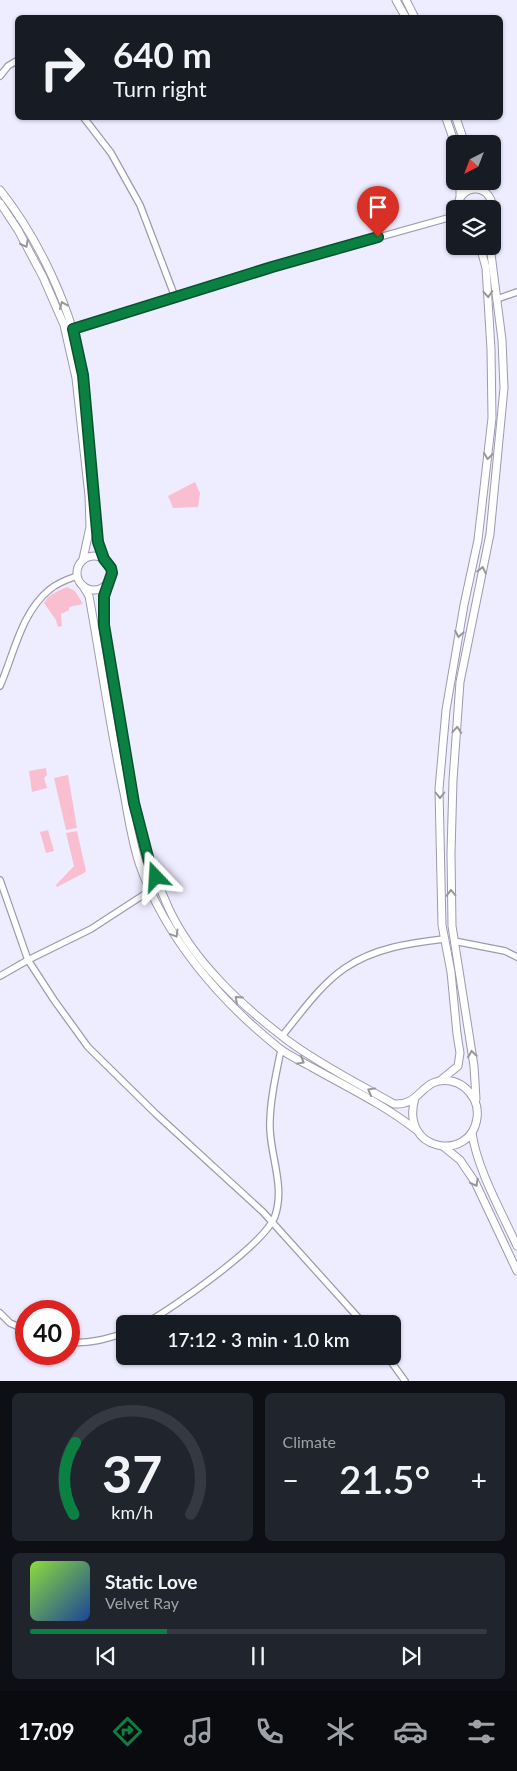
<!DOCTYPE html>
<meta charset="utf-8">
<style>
body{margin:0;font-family:Lato,sans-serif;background:#20242c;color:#f1f3f6;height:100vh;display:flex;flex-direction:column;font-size:19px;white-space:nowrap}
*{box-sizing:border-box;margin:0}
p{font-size:16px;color:#9ea1a6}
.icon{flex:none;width:28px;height:28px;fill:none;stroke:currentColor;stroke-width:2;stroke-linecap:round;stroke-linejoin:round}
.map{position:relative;height:1381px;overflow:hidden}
.drawer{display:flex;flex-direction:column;gap:12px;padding:12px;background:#0d0f14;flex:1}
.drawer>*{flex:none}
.guide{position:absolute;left:15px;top:15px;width:488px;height:105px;border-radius:8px;box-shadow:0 1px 4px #0004;background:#171b24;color:#f1f3f6;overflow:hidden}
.needle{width:32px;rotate:222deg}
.tools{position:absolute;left:446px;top:135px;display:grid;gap:10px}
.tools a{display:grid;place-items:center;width:55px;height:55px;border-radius:8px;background:#171b24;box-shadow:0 1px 4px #0004;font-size:25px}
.speed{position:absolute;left:15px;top:1300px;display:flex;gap:10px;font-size:25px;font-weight:700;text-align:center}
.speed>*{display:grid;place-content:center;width:65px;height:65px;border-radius:50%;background:#171b24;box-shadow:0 1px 4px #0004;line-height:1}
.speed .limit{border:8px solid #d22;background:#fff;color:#111}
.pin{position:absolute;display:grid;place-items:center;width:42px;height:42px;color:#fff;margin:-51px -21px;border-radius:50% 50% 50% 0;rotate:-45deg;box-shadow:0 0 5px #0007}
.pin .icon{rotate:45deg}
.me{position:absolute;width:55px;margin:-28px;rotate:340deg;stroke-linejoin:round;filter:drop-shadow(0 0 4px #0008)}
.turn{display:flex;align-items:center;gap:18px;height:105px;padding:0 15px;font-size:22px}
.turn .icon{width:65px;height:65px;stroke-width:2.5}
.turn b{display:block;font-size:35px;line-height:42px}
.big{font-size:38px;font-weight:600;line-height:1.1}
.drawer .widget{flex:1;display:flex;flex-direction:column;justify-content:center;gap:8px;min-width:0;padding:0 18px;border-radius:8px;background:#20242c}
.drawer .dial{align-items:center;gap:0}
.dial svg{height:130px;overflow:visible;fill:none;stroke:#363941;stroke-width:7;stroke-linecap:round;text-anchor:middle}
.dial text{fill:#f1f3f6;stroke:none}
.song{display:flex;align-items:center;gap:15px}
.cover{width:60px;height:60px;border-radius:8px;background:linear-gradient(135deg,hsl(90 70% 55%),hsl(220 70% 35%))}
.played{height:5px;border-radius:2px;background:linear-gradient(90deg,#0b8043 30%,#363941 30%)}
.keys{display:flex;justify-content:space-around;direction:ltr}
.heat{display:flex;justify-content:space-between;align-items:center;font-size:28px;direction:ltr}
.drawer .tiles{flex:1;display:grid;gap:12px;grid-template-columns:1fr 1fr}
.widget:last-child{grid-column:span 2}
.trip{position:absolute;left:116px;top:1315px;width:285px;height:50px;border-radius:8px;background:#171b24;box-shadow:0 1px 4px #0004;font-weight:600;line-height:50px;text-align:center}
.tab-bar{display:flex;height:80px;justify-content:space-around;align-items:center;background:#090b0e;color:#9ea1a6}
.tab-bar .icon{width:35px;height:35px}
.tab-bar .on{color:#0b8043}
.tab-bar b{font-size:22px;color:#f1f3f6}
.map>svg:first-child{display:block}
</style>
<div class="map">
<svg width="517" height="1381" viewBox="0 0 517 1381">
<rect width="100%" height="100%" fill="#eeecff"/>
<g fill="#f9bfd1">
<polygon points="195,482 200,493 198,507 173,508 168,496"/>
<path d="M67 587 75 591 83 604 69 607V610L61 614 62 626 58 627 56 620 44 603C49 594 58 591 67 587Z"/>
<polygon points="46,768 47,775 44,778 47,788 32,792 29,771"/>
<polygon points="68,775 77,828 66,830 54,778"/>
<polygon points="48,830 54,851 46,853 40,832"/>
<polygon points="77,831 86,871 84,873 57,887 56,885 74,866 66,833"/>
</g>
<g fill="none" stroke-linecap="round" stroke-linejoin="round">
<g stroke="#9d9ab0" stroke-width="8">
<g id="minor">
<polyline points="0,76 8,66 18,60"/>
<polyline points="84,118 111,153 140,205 175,297"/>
<polyline points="497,299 517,292"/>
<polyline points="73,329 272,267 455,216"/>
<path d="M0 686C14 654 21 613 49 590 57 583 68 579 77 576"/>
<polyline points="0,880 28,960 54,1000 88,1047 156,1114 263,1212 364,1324"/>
<polyline points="454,941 505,951 517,957"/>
<polyline points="0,976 28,960 91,929 151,890"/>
<path d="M282 1036C301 1013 320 985 345 968 374 948 410 943 444 939"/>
<polyline points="0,1313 10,1323 26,1330"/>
<path d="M144 1324C172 1309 265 1244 275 1216 285 1187 271 1158 270 1129 269 1105 276 1074 281 1050"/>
<path d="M69 1342C89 1344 106 1339 125 1333"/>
<polyline points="387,1356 405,1381"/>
</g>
</g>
<g stroke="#9d9ab0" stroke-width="9">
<g id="tertiary">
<polyline points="396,0 406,18"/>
<polyline points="406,0 415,18"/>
<polyline points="446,118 455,144"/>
<polyline points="456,118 465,144"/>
<polyline points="460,181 460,198"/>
<path d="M0 190C39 239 74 313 83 375 91 430 91 487 98 542L105 559"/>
<polyline points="0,203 18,230 43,277 64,325 76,378 89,496 90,527 83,559"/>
<path d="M457 209C459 180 496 184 492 212"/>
<circle cx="94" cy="573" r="17"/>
<path d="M108 583 104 596V625C110 664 117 703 123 741 133 799 144 855 169 909 194 962 241 1005 287 1040 319 1064 359 1084 394 1104 422 1106 421 1076 451 1081 461 1083 469 1090 474 1099 477 1105 478 1111 477 1118 471 1163 399 1152 415 1098"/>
<path d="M83 586 89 596C101 661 110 728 124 793 128 816 132 841 139 863 165 937 219 1000 279 1048 289 1056 303 1062 315 1069 349 1088 384 1105 415 1129"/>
<polyline points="441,1080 458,1066 460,1053 457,1034 451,972 442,925 439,789 446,710 464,605 478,540 492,418 491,349 486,268 480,246"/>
<polyline points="476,1099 474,1066 452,926 451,853 453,780 460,682 490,534 504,388 502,340 490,246"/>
<path d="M472 1133C477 1169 502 1213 517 1246"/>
<polyline points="444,1147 460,1160 475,1182 517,1271"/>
</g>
</g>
<use href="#minor" stroke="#fff" stroke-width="5.5"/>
<use href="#tertiary" stroke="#fff" stroke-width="7"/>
</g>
<defs><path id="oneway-chevron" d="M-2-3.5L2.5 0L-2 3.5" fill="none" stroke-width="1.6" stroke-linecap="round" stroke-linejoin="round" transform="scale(1.25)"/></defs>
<g stroke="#97979a">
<use href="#oneway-chevron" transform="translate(25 244) rotate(62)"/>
<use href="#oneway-chevron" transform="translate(488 294) rotate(86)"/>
<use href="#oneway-chevron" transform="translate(63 305) rotate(-113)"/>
<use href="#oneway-chevron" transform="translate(488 456) rotate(97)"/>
<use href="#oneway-chevron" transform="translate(482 570) rotate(-78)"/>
<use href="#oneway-chevron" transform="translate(459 634) rotate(100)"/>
<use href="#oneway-chevron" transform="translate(457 730) rotate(-86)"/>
<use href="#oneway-chevron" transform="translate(440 795) rotate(90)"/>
<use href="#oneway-chevron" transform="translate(451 893) rotate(-91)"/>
<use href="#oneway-chevron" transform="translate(175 934) rotate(59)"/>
<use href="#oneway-chevron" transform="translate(238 999) rotate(-138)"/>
<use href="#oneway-chevron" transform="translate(472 1054) rotate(-99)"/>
<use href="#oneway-chevron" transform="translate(301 1061) rotate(29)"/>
<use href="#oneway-chevron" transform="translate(371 1091) rotate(-151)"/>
<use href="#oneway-chevron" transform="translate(475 1183) rotate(61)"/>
</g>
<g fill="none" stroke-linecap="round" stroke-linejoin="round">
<g stroke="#07532c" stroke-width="12">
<polyline id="route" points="156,877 149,861 134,803 104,625 104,596 112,573 111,568 104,559 98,542 83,375 73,329 272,267 378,237"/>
</g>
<use href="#route" stroke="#0b8043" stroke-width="9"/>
</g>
</svg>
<div class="tools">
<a><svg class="needle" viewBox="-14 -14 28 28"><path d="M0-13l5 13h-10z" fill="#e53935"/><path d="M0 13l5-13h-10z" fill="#9ea1a6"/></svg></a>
<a><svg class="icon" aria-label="layers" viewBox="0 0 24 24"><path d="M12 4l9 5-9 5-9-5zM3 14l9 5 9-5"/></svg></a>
</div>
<div class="speed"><div class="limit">40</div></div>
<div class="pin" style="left:378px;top:237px;background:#d93025"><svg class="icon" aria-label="arrive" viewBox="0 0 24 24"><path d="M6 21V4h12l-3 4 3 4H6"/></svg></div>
<svg class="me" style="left:156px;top:877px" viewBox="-20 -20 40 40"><path d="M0-17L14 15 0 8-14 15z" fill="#0b8043" stroke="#fff" stroke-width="4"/></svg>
<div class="trip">17:12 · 3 min · 1.0 km</div>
<div class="guide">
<div class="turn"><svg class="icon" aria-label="right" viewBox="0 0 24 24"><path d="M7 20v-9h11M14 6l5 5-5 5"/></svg><div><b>640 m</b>Turn right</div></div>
</div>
</div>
<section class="drawer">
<div class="tiles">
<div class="widget dial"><svg viewBox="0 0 100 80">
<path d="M14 69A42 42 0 1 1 86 69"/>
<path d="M14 69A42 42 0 0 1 15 25" stroke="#0b8043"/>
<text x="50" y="56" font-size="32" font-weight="700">37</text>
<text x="50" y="72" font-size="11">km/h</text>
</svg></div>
<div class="widget"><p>Climate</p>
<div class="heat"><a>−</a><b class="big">21.5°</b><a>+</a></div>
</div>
<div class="widget">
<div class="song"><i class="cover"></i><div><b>Static Love</b><p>Velvet Ray</p></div></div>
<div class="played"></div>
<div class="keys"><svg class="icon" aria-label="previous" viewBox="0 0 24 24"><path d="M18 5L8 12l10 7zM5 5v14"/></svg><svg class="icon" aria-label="pause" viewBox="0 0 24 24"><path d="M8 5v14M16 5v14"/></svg><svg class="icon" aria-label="next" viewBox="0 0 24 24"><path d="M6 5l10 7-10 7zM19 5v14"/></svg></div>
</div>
</div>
</section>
<nav class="tab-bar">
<b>17:09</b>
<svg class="icon on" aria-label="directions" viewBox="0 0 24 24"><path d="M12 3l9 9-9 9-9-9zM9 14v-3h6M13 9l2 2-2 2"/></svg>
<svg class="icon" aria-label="music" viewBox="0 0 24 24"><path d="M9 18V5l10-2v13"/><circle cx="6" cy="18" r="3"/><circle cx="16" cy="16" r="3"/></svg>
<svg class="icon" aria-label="phone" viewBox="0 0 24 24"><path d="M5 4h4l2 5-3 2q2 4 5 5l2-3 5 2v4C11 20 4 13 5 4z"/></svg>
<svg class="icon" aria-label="climate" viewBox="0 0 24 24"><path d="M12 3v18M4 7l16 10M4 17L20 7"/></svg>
<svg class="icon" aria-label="car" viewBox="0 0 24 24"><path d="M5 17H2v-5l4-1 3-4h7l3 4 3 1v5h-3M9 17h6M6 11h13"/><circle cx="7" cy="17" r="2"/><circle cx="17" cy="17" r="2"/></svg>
<svg class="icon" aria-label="filters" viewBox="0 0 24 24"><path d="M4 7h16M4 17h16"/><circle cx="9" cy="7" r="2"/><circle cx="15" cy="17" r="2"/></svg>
</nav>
